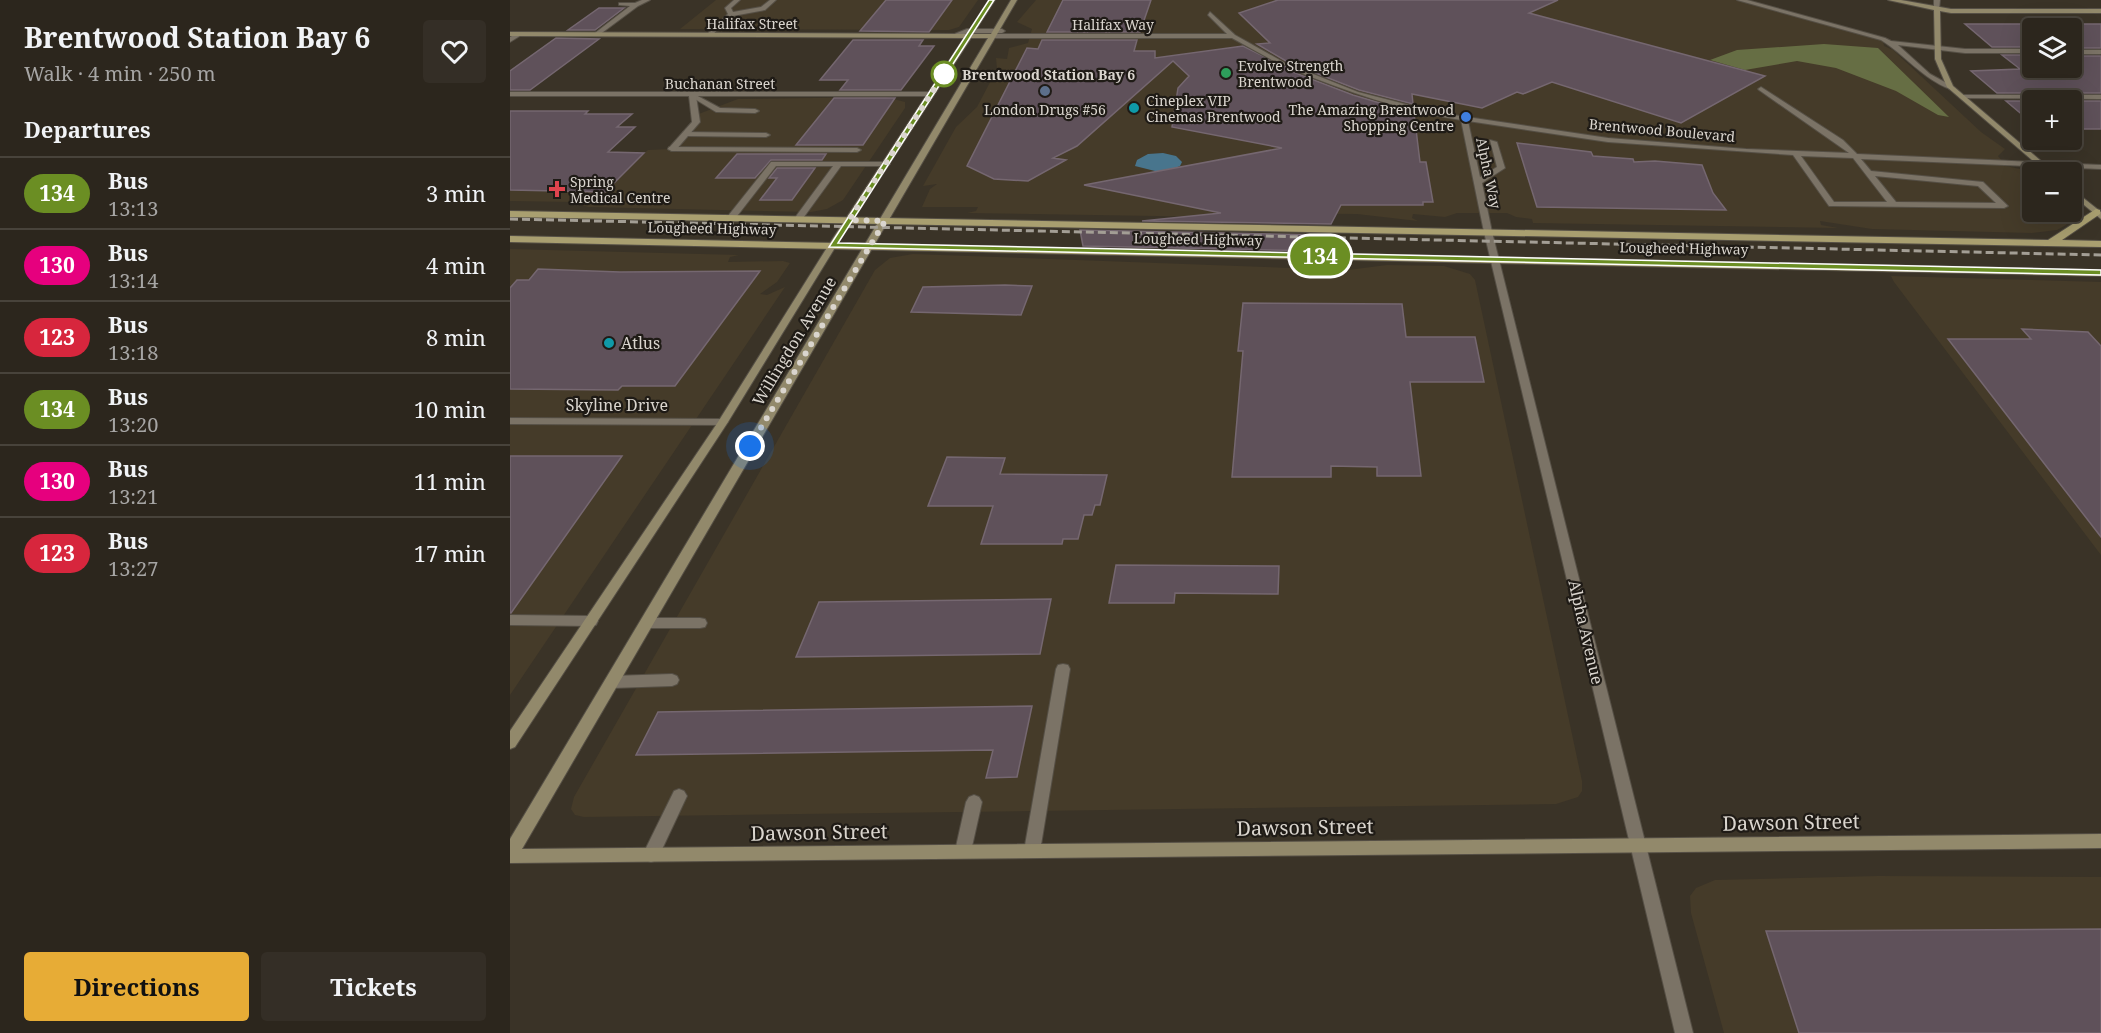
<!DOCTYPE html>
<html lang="en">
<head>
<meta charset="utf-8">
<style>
	:root { --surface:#2c261d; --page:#342e26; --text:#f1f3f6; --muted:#a6a5a4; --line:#48433b; --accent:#e7ac36 }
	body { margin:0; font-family:"Noto Serif",serif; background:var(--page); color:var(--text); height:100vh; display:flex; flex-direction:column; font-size:22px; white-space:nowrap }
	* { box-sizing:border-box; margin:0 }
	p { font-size:20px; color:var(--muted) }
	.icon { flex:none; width:33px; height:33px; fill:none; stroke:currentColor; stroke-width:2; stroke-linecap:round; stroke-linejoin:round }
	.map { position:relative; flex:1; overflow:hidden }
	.side { display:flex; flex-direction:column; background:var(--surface); width:510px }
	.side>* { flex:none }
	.badge { padding:0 12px; border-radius:20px; font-size:21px; line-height:39px }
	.tools { position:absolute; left:1512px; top:18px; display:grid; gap:12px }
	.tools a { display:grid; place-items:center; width:60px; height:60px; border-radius:6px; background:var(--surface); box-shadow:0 6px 24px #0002,0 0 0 2px var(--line); font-size:30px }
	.you { position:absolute; width:30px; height:30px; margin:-15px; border:4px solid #fff; border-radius:50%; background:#1a73e8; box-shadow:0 0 0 9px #1a73e833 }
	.map>.badge { position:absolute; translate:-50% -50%; box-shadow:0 0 0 3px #fff }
	h2 { padding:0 24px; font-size:22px; line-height:54px }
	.round { display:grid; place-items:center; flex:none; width:63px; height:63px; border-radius:6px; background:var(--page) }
	.headline { display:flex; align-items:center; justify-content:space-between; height:102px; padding:0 24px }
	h1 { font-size:28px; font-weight:700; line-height:45px }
	.action { display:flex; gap:12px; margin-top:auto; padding:12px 24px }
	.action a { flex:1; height:69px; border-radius:6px; background:var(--accent); color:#111; font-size:24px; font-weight:700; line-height:69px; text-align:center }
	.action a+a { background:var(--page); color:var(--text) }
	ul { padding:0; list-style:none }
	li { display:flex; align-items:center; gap:18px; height:72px; padding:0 24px; border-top:2px solid var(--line) }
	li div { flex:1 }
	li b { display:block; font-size:22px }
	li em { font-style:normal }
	li .badge { min-width:66px; font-weight:700; text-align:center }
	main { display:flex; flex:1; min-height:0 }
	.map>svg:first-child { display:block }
</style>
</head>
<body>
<main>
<section class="side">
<div class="headline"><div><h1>Brentwood Station Bay 6</h1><p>Walk · 4 min · 250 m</p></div><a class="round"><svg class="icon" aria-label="heart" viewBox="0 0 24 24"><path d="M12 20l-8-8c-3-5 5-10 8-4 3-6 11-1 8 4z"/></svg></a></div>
<h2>Departures</h2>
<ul>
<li><span class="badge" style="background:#6b8e23;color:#fff">134</span><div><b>Bus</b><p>13:13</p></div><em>3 min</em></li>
<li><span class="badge" style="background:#e6007e;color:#fff">130</span><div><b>Bus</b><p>13:14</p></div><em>4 min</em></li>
<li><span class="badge" style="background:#d7263d;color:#fff">123</span><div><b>Bus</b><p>13:18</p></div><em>8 min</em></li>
<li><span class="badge" style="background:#6b8e23;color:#fff">134</span><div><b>Bus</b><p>13:20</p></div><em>10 min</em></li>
<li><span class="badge" style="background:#e6007e;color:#fff">130</span><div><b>Bus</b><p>13:21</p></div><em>11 min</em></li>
<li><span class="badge" style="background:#d7263d;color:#fff">123</span><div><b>Bus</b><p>13:27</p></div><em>17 min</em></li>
</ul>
<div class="action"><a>Directions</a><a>Tickets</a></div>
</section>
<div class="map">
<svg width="1591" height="1033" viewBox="0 0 1591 1033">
	<rect width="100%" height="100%" fill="#3a3327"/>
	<path fill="#453b29" d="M206,0H468L449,27L439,30L170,29Z
		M526,0H1231L1373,39L1374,46L1383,50L1471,132L1495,149L1488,156L1496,166L1510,169L1522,180V212H1556L1560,220L1556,225L1547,230L1522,233L1362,229L1310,221L1311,225L1328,228L1023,223L1022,219L1006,217L997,213H947L935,217L903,214L902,218L908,221L847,214L735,213L708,217L457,213L466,211L468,207H412L420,189L427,184L413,186L446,127L467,107L487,69L486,58L497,59L499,48L518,43L522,29L507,22Z
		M376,97L395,102V108L333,200L317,209L301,212L78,207L64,202L0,201V168L117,169L138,150L162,149L185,124L186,115L228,99Z
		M0,249L229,255L220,257L218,262L273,261L280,263L267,282L250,294L257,295L275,287L0,695Z
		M403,254L838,270L877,265L934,266L960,274L965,280L1072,781V791L1068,797L1046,804L74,817L65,815L61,809L64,797L365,270L380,258Z
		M1381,276L1591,282V555L1384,282Z
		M1368,876L1591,877V1033H1214L1181,913L1180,896L1186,888L1205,880Z"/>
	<path fill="#666e44" d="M1314,44L1368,48L1439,117L1428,115L1386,91L1326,68L1287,61L1235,70L1200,60L1227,50Z"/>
	<path fill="#48758d" d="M653,153L666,156L672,162L670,166L653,173L625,166L627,160L638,154Z"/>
	<path fill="#5f515a" stroke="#756770" stroke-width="1.5" d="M376,0H442L419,32L350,31Z
		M553,0H641L630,32H537Z
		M768,0H1048L1019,13L1255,76L1171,123L1042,82L1013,94L1007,92L972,108L902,94L903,104L849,90L782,64L778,68L780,71L843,95L904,113L910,162H916L923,202H913V205H831L821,224L632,221L711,213L574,185L772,148L662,127L668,88L679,76L663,61L567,146L543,158L556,160L518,181L484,179L457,166L517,48L528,49L532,40H627L624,51H645V58L733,46L775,67L776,61L747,44L760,43L729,13Z
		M89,8H114L85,30H58Z
		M1455,24H1591V48H1562V28H1522V47H1482Z
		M46,38L89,39L20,90H0V71Z
		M343,40H413L409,46H424L391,90H330L338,80H310Z
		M1492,55H1522V68H1562V56H1591V93H1487L1461,71L1510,69Z
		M324,98H385L353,145H286Z
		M1496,101H1522V123Z
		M1562,101H1591V129H1562Z
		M0,111H78L75,114H122L107,127H125L98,152L134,153L95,192L0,190Z
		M1007,143L1081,152L1083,156L1123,159L1124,162L1145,161L1192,165L1203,193L1216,210L1027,207Z
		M227,154H316L312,160H261L245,178H206Z
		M267,168H305L282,200H250L267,178H259Z
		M570,230L815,235L810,244L813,251L573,246Z
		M28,269L110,272L250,271L165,386H112L108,390L0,389V288L7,280H19Z
		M495,285L522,286L511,315L401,312L413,287Z
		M733,303L892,304L896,337H965L974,382H900L911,476H867V467L821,466V477H722L733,351H728Z
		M1512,329L1578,332L1591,346V537L1438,339H1521Z
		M0,456H112L1,613H0Z
		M437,457L495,458L490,474L597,475L590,505H585L582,515H574L568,539H553L552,544H471L483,506H418Z
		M606,565L769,566L768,594L665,593L664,603H599Z
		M541,599L530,654L286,657L309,602Z
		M522,706L507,777L476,778L483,750L126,755L148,712Z
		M1591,929V1033H1289L1256,931Z"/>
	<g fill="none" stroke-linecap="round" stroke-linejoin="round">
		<g stroke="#554f45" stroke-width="2">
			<path id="lane" d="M132,0H140L128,6L89,35H85V33L120,6L109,5V3H125Z
				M224,0H230L221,8L223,12L251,7L260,0H266L255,10L223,16L202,35H198V33L218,14L215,8Z
				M1227,0H1237L1375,38L1381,41L1455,49H1522V53H1455L1388,45L1420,74L1442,86V88L1440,89C1413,79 1395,55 1371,40Z
				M700,12L725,35L775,63V65H771L722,38H483L480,36L483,34H717L698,15Z
				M457,29H492L495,31L492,33H458L445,37L442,35Z
				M1562,50H1591V54H1562Z
				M783,66L848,92L930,113L1098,138L1236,149L1339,153L1249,90L1248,89L1251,87L1333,140L1347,154L1591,165V169L1351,159L1361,171L1473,182L1498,206L1494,208L1322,206H1319L1283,155L1098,142L958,121L970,177L987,167L980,140L987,142L995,168L972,183L982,232L978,235L974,232L951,120C892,111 836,91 781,69L780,68ZM1291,156L1343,158L1377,202H1324ZM1365,176L1468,186L1486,203L1386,202Z
				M180,94H184L210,108L245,109L249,111L245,113L206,112L180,96Z
				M173,132L256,133L260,135L256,137L176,136H173Z
				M159,147L347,148L351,150L347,152L162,151L158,149Z
				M261,162H376L380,164L376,166H331L291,221L288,222L284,219L323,166H266L224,220H218V216Z
				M0,615L81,616L86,617L88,621L86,625L81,626L0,625Z
				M137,618H190L195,619L197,623L195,627L190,628H137L132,627L130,623L132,619Z
				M553,664L558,665L560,669L530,851L528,856L522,858L516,856L514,851L546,669L548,665Z
				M162,674L167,676L169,680L167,684L162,686L102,688L97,686L95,682L97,678L102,676Z
				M169,789L174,791L177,796L147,860L141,862L135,860L133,855L135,850L164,791Z
				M464,795L469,797L472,802L461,851L459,856L453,858L447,856L445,851L456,802L459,797Z"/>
		</g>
		<g stroke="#554f45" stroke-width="2">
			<path id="street" d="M1424,0H1430L1429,10L1424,9Z
				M8,33L13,34L0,42V37Z
				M0,92H420L423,94L420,96H186L190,122L165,151H162L158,149L182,122L179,96H0Z
				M1449,95H1591V99L1451,98L1449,97Z
				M978,229L982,232L1183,1033H1165L974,232Z
				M0,418L213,419L218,422L213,425L0,424Z"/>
		</g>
		<g stroke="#554f45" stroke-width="2">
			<path id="secondary" d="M479,0H485L463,34H481L501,0H507L12,849L1591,834V848L0,863V839L478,38H461L326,246L218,422L5,747L0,749V731L208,422L318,246L454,38L0,36V32L457,34Z
				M1378,0H1391L1441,9H1591V13H1441L1430,11L1431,59L1443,86L1544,172H1536L1437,87L1425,59L1424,10Z
				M1562,189L1591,212V219L1562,195Z"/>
		</g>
		<g stroke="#554f45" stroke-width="2">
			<path id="primary" d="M1586,209L1590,210V214L1552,240L1591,241V247L0,217V211L1538,240Z
				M0,236L1591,270V276L0,242Z"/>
		</g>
		<use href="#lane" fill="#7b7366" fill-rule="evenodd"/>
		<use href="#street" fill="#7b7366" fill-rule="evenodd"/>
		<use href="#secondary" fill="#92896b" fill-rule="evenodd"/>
		<use href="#primary" fill="#a99f70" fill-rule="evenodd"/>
		<path stroke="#a39e95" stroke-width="3" stroke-dasharray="8 4" stroke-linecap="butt" d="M0,219L1591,255"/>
	</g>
	<path fill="#6b8e23" stroke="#fff" stroke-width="1.5" d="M479,0H484L328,243L1591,270V275L319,247Z"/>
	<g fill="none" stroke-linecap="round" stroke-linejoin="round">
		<path stroke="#dad5ce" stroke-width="6" stroke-dasharray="0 10.8" d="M240,446L375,221L339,220L434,74"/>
	</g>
	<circle fill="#2e9e5b" stroke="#1f1b16" stroke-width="2" cx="716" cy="73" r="6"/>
	<circle fill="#fff" stroke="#6b8e23" stroke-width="3" cx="434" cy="74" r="12"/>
	<circle fill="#5c6f8a" stroke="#1f1b16" stroke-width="2" cx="535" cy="91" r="6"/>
	<g fill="#0f9aa8" stroke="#1f1b16" stroke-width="2">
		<circle cx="624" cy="108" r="6"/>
		<circle cx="99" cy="343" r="6"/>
	</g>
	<circle fill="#3f7fe0" stroke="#1f1b16" stroke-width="2" cx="956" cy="117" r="6"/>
	<path fill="#e0444e" stroke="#1f1b16" stroke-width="2" d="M44 180h6v6h6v6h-6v6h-6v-6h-6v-6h6z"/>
	<g text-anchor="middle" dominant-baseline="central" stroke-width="4.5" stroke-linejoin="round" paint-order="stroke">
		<g font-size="14" fill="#dad5ce" stroke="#1f1b16">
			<text x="242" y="23">Halifax Street</text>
			<text x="603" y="24">Halifax Way</text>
			<text x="210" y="83">Buchanan Street</text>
			<text transform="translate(1152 130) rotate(5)">Brentwood Boulevard</text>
			<text transform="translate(979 173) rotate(78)">Alpha Way</text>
			<text transform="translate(202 228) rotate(1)">Lougheed Highway</text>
			<text transform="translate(688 239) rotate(1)">Lougheed Highway</text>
			<text transform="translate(1174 248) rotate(1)">Lougheed Highway</text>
		</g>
		<g font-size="14" fill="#dad5ce" stroke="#1f1b16" text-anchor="start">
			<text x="728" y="65">Evolve Strength<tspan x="728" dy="16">Brentwood</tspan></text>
			<text x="636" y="100">Cineplex VIP<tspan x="636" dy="16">Cinemas Brentwood</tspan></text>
			<text x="535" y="109" text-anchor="middle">London Drugs #56</text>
			<text x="944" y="109" text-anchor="end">The Amazing Brentwood<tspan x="944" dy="16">Shopping Centre</tspan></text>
			<text x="60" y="181">Spring<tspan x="60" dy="16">Medical Centre</tspan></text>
		</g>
		<g font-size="14" font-weight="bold" fill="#dad5ce" stroke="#1f1b16" text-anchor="start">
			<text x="452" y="74">Brentwood Station Bay 6</text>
		</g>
		<g font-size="16" fill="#dad5ce" stroke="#1f1b16">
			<text transform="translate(284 341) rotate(-59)">Willingdon Avenue</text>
			<text x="107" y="405">Skyline Drive</text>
			<text transform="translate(1076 632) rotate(77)">Alpha Avenue</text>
		</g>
		<g font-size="16" fill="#dad5ce" stroke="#1f1b16" text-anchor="start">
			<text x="111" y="343">Atlus</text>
		</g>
		<g font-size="20" fill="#dad5ce" stroke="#1f1b16">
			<text transform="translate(1281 822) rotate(-1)">Dawson Street</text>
			<text transform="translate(795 827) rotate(-1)">Dawson Street</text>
			<text transform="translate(309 832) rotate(-1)">Dawson Street</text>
		</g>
	</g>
</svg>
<div class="tools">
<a><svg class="icon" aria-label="layers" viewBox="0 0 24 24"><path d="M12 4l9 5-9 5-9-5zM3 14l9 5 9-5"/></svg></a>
<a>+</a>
<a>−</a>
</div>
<div class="you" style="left:240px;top:446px"></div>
<b class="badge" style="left:810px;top:256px;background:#6b8e23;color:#fff">134</b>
</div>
</main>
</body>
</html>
